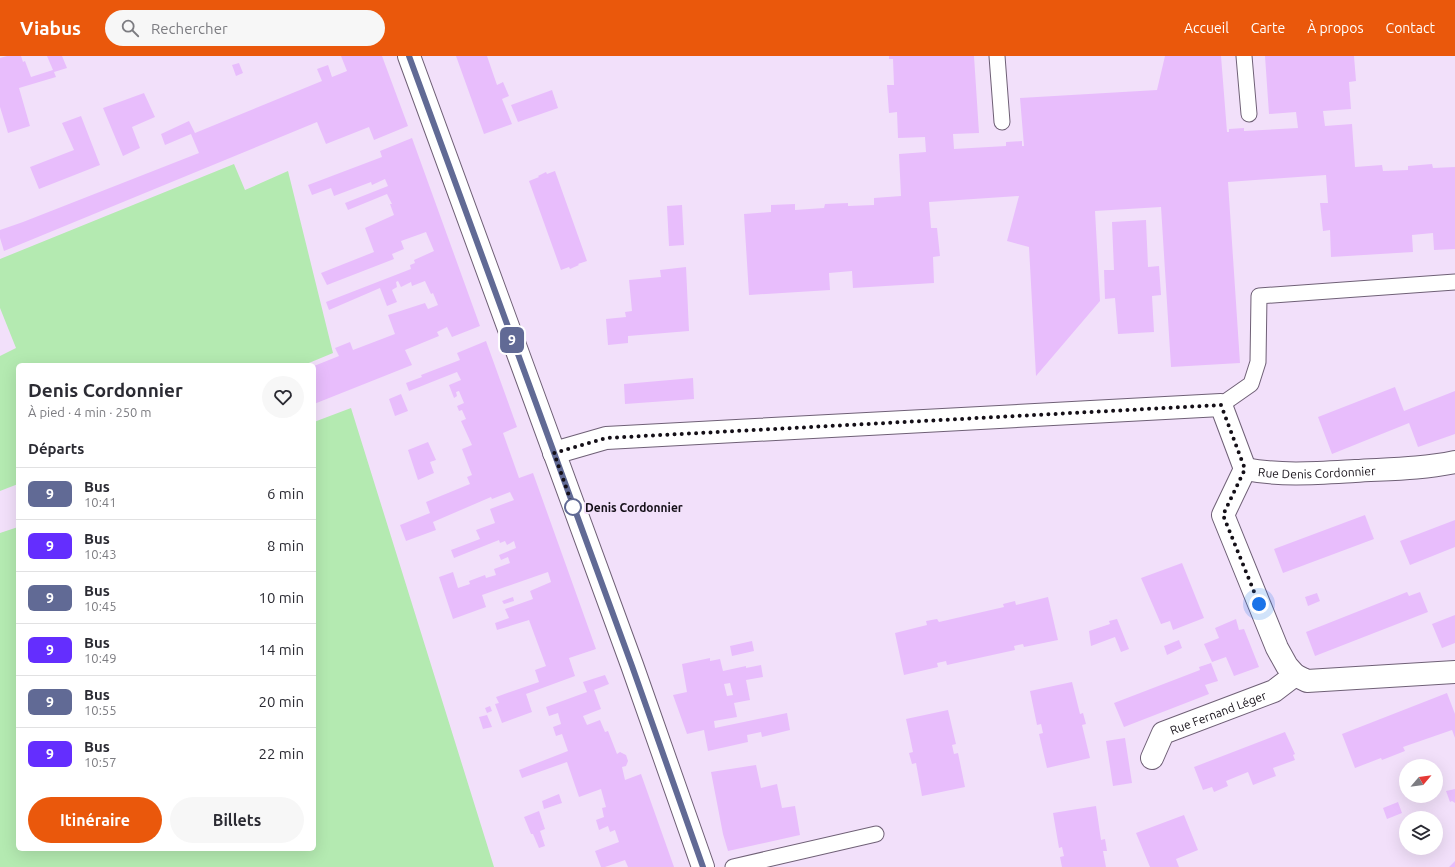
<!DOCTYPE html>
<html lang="fr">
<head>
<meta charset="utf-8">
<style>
	:root { --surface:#fff; --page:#f7f7f7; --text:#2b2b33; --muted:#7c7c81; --line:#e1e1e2; --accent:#ea580c }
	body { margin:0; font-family:Ubuntu,sans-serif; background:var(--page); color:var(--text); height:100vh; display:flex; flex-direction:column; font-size:15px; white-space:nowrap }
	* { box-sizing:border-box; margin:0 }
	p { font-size:13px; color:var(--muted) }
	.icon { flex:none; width:22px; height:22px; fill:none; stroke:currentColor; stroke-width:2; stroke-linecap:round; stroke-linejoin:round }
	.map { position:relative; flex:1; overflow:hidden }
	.details { position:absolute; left:16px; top:307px; width:300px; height:488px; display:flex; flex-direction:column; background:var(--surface); border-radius:6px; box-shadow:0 4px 16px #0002 }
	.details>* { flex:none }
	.badge { padding:0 8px; border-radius:6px; font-size:14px; line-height:26px }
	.needle { width:26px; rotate:61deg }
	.buttons { position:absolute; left:1399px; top:703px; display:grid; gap:8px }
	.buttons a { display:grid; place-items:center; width:44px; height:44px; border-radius:50%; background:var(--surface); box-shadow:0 4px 16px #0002; font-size:20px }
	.you { position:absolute; width:20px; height:20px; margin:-10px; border:3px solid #fff; border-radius:50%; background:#1a73e8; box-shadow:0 0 0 6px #1a73e833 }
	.map>.badge { position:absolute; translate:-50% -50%; box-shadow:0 0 0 2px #fff }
	h2 { padding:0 12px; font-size:15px; line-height:36px }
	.round { display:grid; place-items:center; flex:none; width:42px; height:42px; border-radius:21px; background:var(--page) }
	.head { display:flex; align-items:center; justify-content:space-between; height:68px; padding:0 12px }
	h1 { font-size:19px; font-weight:600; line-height:30px }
	.button { display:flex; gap:8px; margin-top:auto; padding:8px 12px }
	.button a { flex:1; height:46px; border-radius:24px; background:var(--accent); color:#fff; font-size:16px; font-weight:600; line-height:46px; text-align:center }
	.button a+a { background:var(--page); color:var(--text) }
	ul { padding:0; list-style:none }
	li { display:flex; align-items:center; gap:12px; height:52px; padding:0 12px; border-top:1px solid var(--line) }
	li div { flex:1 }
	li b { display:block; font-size:15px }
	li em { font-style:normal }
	li .badge { min-width:44px; font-weight:700; text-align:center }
	header { display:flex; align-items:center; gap:24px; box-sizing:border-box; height:56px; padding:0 20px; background:var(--accent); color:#fff }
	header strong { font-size:19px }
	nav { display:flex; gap:22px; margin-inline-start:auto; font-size:14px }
	.search { width:280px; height:36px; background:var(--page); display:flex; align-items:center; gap:10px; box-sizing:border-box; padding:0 14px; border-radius:22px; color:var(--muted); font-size:15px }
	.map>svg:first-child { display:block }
</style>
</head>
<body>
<header>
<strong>Viabus</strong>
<div class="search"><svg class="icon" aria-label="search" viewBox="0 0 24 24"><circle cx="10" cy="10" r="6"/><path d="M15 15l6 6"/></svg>Rechercher</div>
<nav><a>Accueil</a><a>Carte</a><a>À propos</a><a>Contact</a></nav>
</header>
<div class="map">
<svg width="1455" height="811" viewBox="0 0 1455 811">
	<rect width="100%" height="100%" fill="#f2e0fa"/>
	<path fill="#b4eab1" d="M234,108L245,134L288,115L333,297L304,309H18V428L0,435V300L16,292L0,252V203Z
		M351,352L494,811H0V477L18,471V793H314V366Z"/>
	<path fill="#e8bdfc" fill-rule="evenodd" d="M7,0H21L23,6L25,5L31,21L53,14L47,0H62L67,12L54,16L56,21L19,32L30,70L8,77L0,51V2Z
		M341,0H382L408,70L374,84L369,71L326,88L317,66L4,195L0,182V174L23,166L199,97L191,78L165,89L161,78L189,65L195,77L322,25L317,13L328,9L332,21L347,15Z
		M456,0H487L497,29L503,26L509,40L502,43L512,68L484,78Z
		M889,0H974L979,77L953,78L954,93L1006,90V86L1022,85V90H1024L1020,42L1157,34L1165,0H1221L1227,76H1229V73L1244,72V75L1298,72L1296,56L1269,58L1265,0H1354L1356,25L1349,26L1351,53L1323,55L1325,70L1352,68L1355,111L1382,109L1383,115L1408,114V110L1432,108L1433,112L1455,111V193L1434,194L1433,177L1412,179L1413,196L1331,201L1330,174L1323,175L1320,147H1328L1326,119L1228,126L1240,307L1171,311L1161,151L1095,155L1100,245L1036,320L1029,191L1007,185L1019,140L929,146L931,172H937L940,200L933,201L934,227L853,232L852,215L829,217L830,234L749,239L744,158L771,156V149L795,148V154L824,152L825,148L848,147V150L874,149V142L901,140L899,98L926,96L925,81L898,82L897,56L889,57L887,29H894L893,3H889Z
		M239,7L243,17L236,20L232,9Z
		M552,34L558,52L518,66L511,49Z
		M144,37L155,61L132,71L140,92L123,100L103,52Z
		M81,60L100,109L39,133L30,111L74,94L62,67Z
		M412,82L480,270L452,281L447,271L437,276L439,280L405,294L412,309L314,348V310L339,300L335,292L350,286L353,294L395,278L388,259L425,247L428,253L438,249L433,237L431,238L425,225L412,230L411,226L401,231L398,225L396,226L397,231L392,234L397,246L387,250L380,232L329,254L326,246L411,213L410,209L415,207L414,204L434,195L426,176L401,185L404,193L392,198L394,203L327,229L321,217L374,196L365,172L394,159L390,148H392L387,138L348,154L345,147L388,130L385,123L372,129L371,126L334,140L331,132L312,139L308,129L382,101L380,95Z
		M555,115L587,205L578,208L579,209L570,213L569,211L561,214L529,125L539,121L538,120L546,116L547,118Z
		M682,149L684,189L669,190L667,150Z
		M1146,164L1148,211L1159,210L1161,239L1152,240L1154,276L1118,278L1115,242L1105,243L1104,214H1114L1112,166Z
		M686,211L689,275L628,280V287L608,289L606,263L626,261L625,256L632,255L629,224L661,221L660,214Z
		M486,285L517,371L503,377L519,422L533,417L596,593L569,602L575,620L526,638L532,656L502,667L495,648L499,647L496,641L539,626L535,614L546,610L529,564L497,574L495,567L509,562L505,553L533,543L530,535L551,526L548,516L482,539L486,551L453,563L439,521L453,516L458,532L470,528L469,525L485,519L486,522L496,519L494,513L510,507L508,501L501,504L499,499L516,492L514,485L507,489L505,485L500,487L499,484L454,502L451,494L480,483L476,474L495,467L490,453L514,444L510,436L492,443L491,441L433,466L436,474L406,485L400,469L430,457L426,446L470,428L467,421L472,419L462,393L472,389L461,365L466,363L462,354L459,355L457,350L464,347L459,335L456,336L457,340L454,342L449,329L461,324L457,316L409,335L406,327L422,321L421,319L460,304L457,297Z
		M693,322L694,343L625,348L624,328Z
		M1395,331L1404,355L1455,335V378L1418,391L1409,367L1332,398L1318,361Z
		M401,338L408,355L395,360L389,343Z
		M428,386L436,404L430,406L434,417L418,424L408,394Z
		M1365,459L1374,483L1283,517L1274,493Z
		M1455,464V491L1410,509L1400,485Z
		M1182,507L1204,562L1173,574L1170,565L1161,568L1141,522Z
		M1407,536L1409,540L1420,536L1428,556L1315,600L1306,576Z
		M1317,537L1320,545L1308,550L1305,541Z
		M513,541L514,545L504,548L502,545Z
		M1048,541L1058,584L1024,591L1023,588L1014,590L1015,594L947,609L946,605L937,607L938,611L904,619L895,577L927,569L926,565L937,563L939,566L1004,551L1003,548L1015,545L1016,549Z
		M1455,559V587L1442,592L1432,568Z
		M1117,563L1129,593L1121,596L1115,581L1091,590L1089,575L1110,568L1109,565Z
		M1236,563L1239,574L1244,573L1259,611L1234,620L1226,601L1212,606L1204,588L1219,582L1215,572Z
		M1179,584L1182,592L1167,599L1164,590Z
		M752,585L754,595L732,600L730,590Z
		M710,602V605L720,603L723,615L746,610V612L761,609L763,621L746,624L750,644L734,647L737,661L714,665L715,672L787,657L790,674L762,681L761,676L747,679L748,686L708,695L704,674L687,678L673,639L687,636L682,608ZM730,627L733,639L727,640L724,628Z
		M1211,607L1218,625L1205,629L1209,638L1124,671L1114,647L1200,614L1199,611Z
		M605,619L609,628L594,634L601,653L583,660L587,669L600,664L605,676L608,675L617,698L620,696L626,699L628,705L626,710L622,711L625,724L641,718L674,811H628L625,804L605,811H601L595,795L619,786L615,774L610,776L608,770L599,774L596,764L604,761L602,752L606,751L601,733L579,741L567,706L522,722L519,714L568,695L562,678L556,680L553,671L561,668L558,657L549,660L546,651L587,636L583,626Z
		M1072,626L1080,658L1083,657L1086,668L1082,669L1090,702L1047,712L1039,678L1043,677L1041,668L1037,669L1030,635Z
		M1447,637L1455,658V682L1452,674L1403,691L1405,695L1382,704L1381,702L1355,712L1342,678Z
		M490,650L492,655L487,657L485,652Z
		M948,654L956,688L952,689L954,698L958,697L965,731L922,740L916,707L912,708L909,697L913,696L906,663Z
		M487,659L492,671L483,673L479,661Z
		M1285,676L1295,698L1293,699L1295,704L1273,712L1276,720L1253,729L1248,716L1226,725L1228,730L1214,736L1212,731L1203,734L1194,711Z
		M1125,682L1132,727L1113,730L1106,685Z
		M756,709L761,732L777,728L782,752L795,750L800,779L728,795L723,778L711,716Z
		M1455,733V747L1452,745L1450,746L1446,735Z
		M559,738L562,747L544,753L542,745Z
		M1398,746L1402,757L1387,763L1383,752Z
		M1096,750L1101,784L1105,783L1107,795H1103L1106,811H1062L1060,801L1064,800L1062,791L1059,792L1053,757Z
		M539,755L545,773L540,775L545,790L539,792L533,778H531L524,761Z
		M1184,759L1198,794L1176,803L1179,811H1150L1136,777Z
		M1455,805V811H1449Z"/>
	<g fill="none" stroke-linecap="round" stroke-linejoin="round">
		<g stroke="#6f6076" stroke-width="17">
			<path id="service" d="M997,0L1002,66
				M1244,0L1249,58
				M1221,349L1251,328L1258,306L1259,240L1455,226
				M733,811L876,778"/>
		</g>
		<g stroke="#6f6076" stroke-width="24">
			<g id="minor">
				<path d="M554,397L606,382L1221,349L1245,413"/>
				<path d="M1245,413L1223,459L1277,592L1287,610L1295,619L1307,625L1455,616"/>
				<path id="s1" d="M1245,413C1281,420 1319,417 1355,415C1389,413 1422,413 1455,406"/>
				<path id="s2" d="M1152,702L1163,677L1274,635L1295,619"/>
			</g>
		</g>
		<g stroke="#6f6076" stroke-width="24">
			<path id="secondary" d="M409,0L632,609L703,811"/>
		</g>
		<use href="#service" stroke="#fff" stroke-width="15"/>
		<use href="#minor" stroke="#fff" stroke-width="22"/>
		<use href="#secondary" stroke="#fff" stroke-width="22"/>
	</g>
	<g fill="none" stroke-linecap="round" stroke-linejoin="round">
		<g stroke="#fff" stroke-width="9">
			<path id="line" d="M409,0L632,610L703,811"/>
		</g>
		<use href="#line" stroke="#616a95" stroke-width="6"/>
		<path stroke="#140f17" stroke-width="4" stroke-dasharray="0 7.2" d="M573,451L554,397L606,382L1221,349L1245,413L1223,459L1259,548"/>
	</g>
	<circle fill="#fff" stroke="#616a95" stroke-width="2" cx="573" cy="451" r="8"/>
	<g text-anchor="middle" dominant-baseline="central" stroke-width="4" stroke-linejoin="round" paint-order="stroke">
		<g font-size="12" fill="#140f17" stroke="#f2e0fa">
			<text stroke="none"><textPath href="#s1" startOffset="72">Rue Denis Cordonnier</textPath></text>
			<text stroke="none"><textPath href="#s2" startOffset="86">Rue Fernand Léger</textPath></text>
		</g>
		<g font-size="12" font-weight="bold" fill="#140f17" stroke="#f2e0fa" text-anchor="start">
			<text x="585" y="451">Denis Cordonnier</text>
		</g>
	</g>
</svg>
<div class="buttons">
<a><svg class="needle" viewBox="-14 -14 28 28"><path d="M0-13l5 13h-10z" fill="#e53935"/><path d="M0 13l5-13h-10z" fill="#7c7c81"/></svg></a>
<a><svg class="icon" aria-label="layers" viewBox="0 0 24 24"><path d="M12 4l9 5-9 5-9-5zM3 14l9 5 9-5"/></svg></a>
</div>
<div class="you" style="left:1259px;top:548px"></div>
<b class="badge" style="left:512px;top:284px;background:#616a95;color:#fff">9</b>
<section class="details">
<div class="head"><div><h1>Denis Cordonnier</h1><p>À pied · 4 min · 250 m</p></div><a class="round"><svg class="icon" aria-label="heart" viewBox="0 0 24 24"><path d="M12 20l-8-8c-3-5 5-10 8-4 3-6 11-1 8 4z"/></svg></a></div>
<h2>Départs</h2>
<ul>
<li><span class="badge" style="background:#616a95;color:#fff">9</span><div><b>Bus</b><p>10:41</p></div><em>6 min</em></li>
<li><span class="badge" style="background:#642efe;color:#fff">9</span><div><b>Bus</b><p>10:43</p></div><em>8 min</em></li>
<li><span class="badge" style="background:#616a95;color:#fff">9</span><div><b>Bus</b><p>10:45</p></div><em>10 min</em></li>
<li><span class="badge" style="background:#642efe;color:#fff">9</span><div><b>Bus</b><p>10:49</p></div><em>14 min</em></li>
<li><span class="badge" style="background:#616a95;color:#fff">9</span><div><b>Bus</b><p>10:55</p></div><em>20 min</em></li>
<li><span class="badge" style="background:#642efe;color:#fff">9</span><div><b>Bus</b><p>10:57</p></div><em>22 min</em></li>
</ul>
<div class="button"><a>Itinéraire</a><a>Billets</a></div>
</section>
</div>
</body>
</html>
